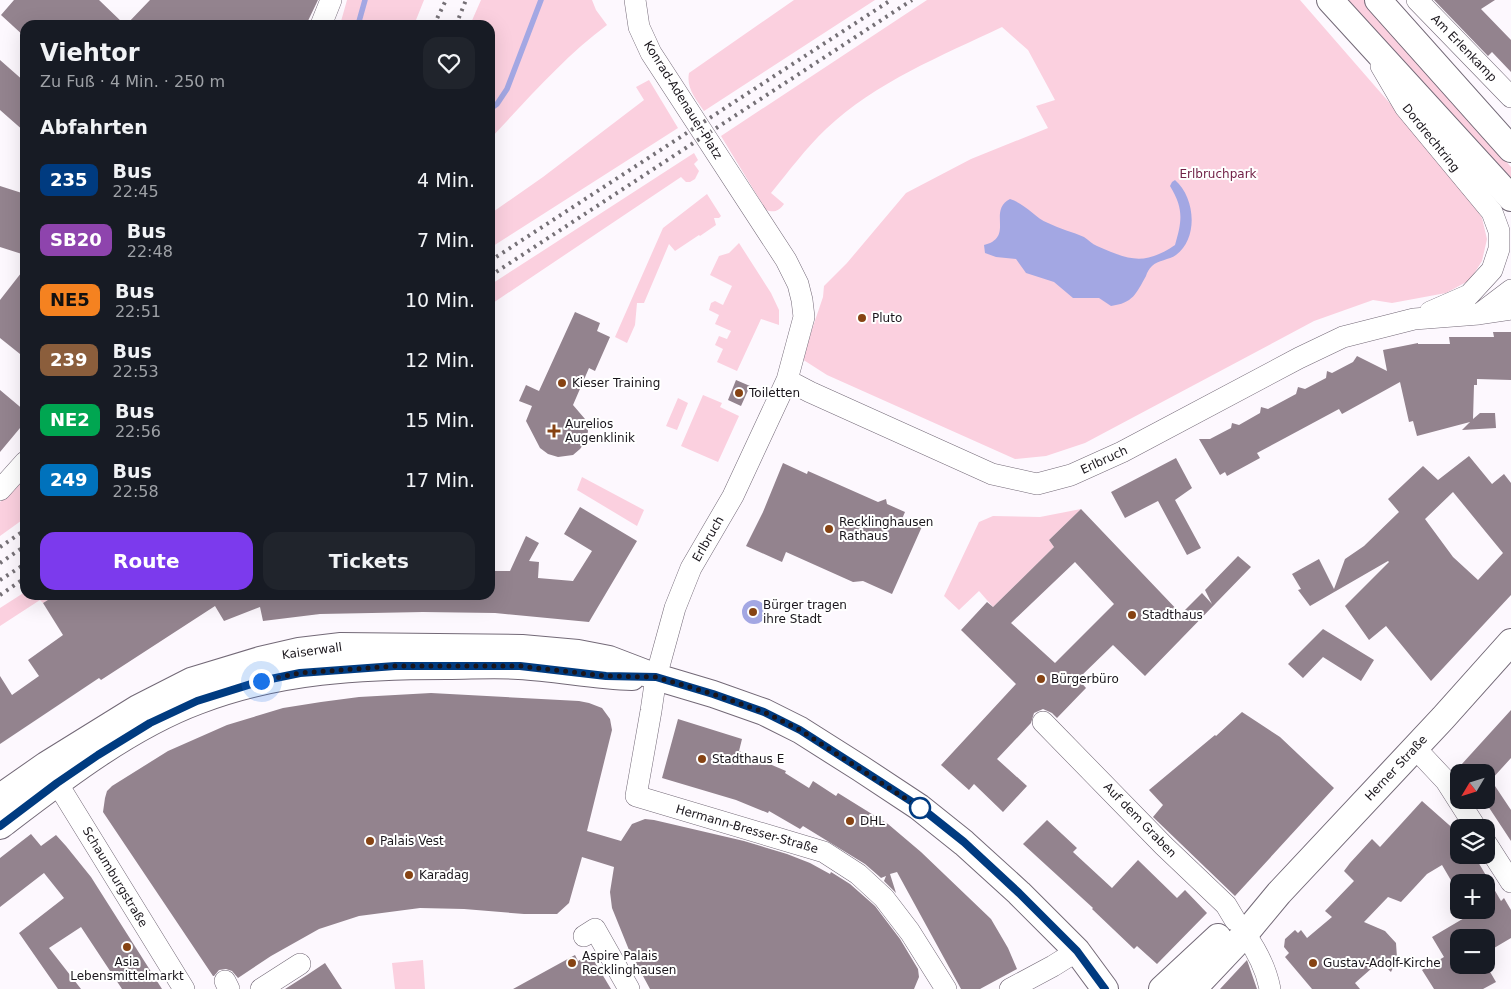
<!DOCTYPE html>
<html lang="de">
<head>
<meta charset="utf-8">
<style>
	:root { --surface:#171b24; --page:#20242c; --text:#f1f3f6; --muted:#9ea1a6; --accent:#7c3aed }
	body { margin:0; font-family:"DejaVu Sans",sans-serif; background:var(--page); color:var(--text); height:100vh; display:flex; flex-direction:column; font-size:19px; white-space:nowrap }
	* { box-sizing:border-box; margin:0 }
	p { font-size:16px; color:var(--muted) }
	.icon { flex:none; width:28px; height:28px; fill:none; stroke:currentColor; stroke-width:2; stroke-linecap:round; stroke-linejoin:round }
	.map { position:relative; flex:1; overflow:hidden }
	.drawer { position:absolute; left:20px; top:20px; width:475px; height:580px; display:flex; flex-direction:column; background:var(--surface); border-radius:15px; box-shadow:0 5px 20px #0002 }
	.drawer>* { flex:none }
	.badge { padding:0 10px; border-radius:8px; font-size:18px; line-height:32px }
	.needle { width:32px; rotate:232deg }
	.buttons { position:absolute; left:1450px; top:764px; display:grid; gap:10px }
	.buttons a { display:grid; place-items:center; width:45px; height:45px; border-radius:10px; background:var(--surface); box-shadow:0 5px 20px #0002; font-size:25px }
	.you { position:absolute; width:25px; height:25px; margin:-12px; border:4px solid #fff; border-radius:50%; background:#1a73e8; box-shadow:0 0 0 8px #1a73e833 }
	.map>.badge { position:absolute; translate:-50% -50%; box-shadow:0 0 0 2px #fff }
	h2 { padding:0 20px; font-size:19px; line-height:45px }
	.round { display:grid; place-items:center; flex:none; width:52px; height:52px; border-radius:15px; background:var(--page) }
	.summary { display:flex; align-items:center; justify-content:space-between; height:85px; padding:0 20px }
	h1 { font-size:24px; font-weight:600; line-height:38px }
	.button { display:flex; gap:10px; margin-top:auto; padding:10px 20px }
	.button a { flex:1; height:58px; border-radius:15px; background:var(--accent); color:#fff; font-size:20px; font-weight:600; line-height:58px; text-align:center }
	.button a+a { background:var(--page); color:var(--text) }
	ul { padding:0; list-style:none }
	li { display:flex; align-items:center; gap:15px; height:60px; padding:0 20px }
	li div { flex:1 }
	li b { display:block; font-size:19px }
	li em { font-style:normal }
	li .badge { min-width:55px; font-weight:700; text-align:center }
	.map>svg:first-child { display:block }
</style>
</head>
<body>
<div class="map">
<svg width="1511" height="989" viewBox="0 0 1511 989">
	<rect width="100%" height="100%" fill="#fdf8fe"/>
	<path fill="#fbd0df" d="M347,0H424L414,25H340Z
		M481,0H592L596,10L607,25C565,56 526,101 490,139V25H470Z
		M794,0H875L704,111C696,99 686,88 689,73Z
		M927,0H1300L1461,185L1482,218L1487,239L1482,261L1470,280L1446,293L1392,303L1373,300L1314,321L1085,443L1046,456L1015,459L827,375L802,359L823,297L824,286L847,263L906,193L971,159L1048,128L1036,106L1055,100L1028,50L1002,27C941,56 876,82 826,129C806,148 789,171 771,193L784,204C779,211 774,213 766,210L721,136Z
		M1342,0H1364L1511,167V179Z
		M649,80L678,128L490,248V214L543,177L644,100L636,87Z
		M694,153L698,160L694,164L699,171L695,179L690,182H686L681,177L490,305V285Z
		M707,194L721,216L719,218H714L716,225L700,236L699,235L675,251L669,244L644,303H637L635,325L627,343L615,337L663,228Z
		M739,243L771,293L779,310V325L761,319L737,371L717,362L723,349L715,345L719,336L727,339L731,331L715,324L719,315L709,310L711,303L715,301L723,305L732,286L710,275L719,256L729,253Z
		M703,395L722,403L720,407L739,416L718,462L681,446Z
		M678,398L688,403L677,430L666,426Z
		M25,476V518L0,536V502Z
		M582,477L644,510L637,526L577,490Z
		M1081,509L1049,540L1054,547L993,607L979,591L959,610L944,596L979,522L993,516L1040,517Z
		M25,592V595H56L43,603L40,600L0,626V608Z
		M423,960L425,989H395L392,963Z"/>
	<path fill="#a3a7e3" d="M1175,180C1195,197 1199,238 1176,255C1169,260 1158,260 1152,266C1149,269 1147,272 1146,276C1136,294 1133,303 1111,306L1099,298H1073L1054,282L1026,273L1016,259L996,257L985,253L984,245C1015,237 987,211 1010,199C1026,204 1034,217 1048,223C1060,229 1073,232 1084,237C1089,240 1092,244 1097,246C1129,260 1144,266 1175,245C1182,221 1184,209 1170,186L1172,182Z
		M742 612a12 12 0 1 1 24 0a12 12 0 1 1-24 0Z"/>
	<g fill="none" stroke-linecap="round" stroke-linejoin="round">
		<path stroke="#a3a7e3" stroke-width="5.5" d="M358,25L365,0
			M490,109L497,104L507,89L541,0"/>
	</g>
	<path fill="#93838e" fill-rule="evenodd" d="M14,0H99L125,25H25V37L1,15Z
		M150,0H318L306,25H126Z
		M1434,0H1495L1481,9L1511,40V72L1492,52L1488,56Z
		M0,60L25,82V132L0,110Z
		M0,186L25,194V255L0,247Z
		M25,268V358L0,338V300Z
		M575,312L600,323L597,331L610,337L595,371L589,368L573,405L585,419L588,431L586,441L580,449L573,455L558,457L548,454L540,448L526,421L532,406L519,401L526,385L539,391Z
		M1493,332H1511V380L1477,379V385H1474L1473,419L1480,413H1495L1496,428L1462,430L1470,422L1417,436L1413,421L1409,422L1400,382L1342,414L1339,409L1285,438L1257,453L1260,458L1227,476L1225,472L1220,475L1199,439H1210L1231,428L1232,423L1239,425L1260,413L1261,407L1268,409L1296,394L1298,387L1305,389L1326,378L1327,371L1332,373L1353,362L1357,356L1387,371L1383,350L1418,343V344H1450L1449,337H1494Z
		M736,380L750,386L741,406L728,400Z
		M0,390L25,411V422L0,452Z
		M1469,456L1492,484L1504,474L1511,483V595L1431,681L1386,626L1369,640L1345,606L1389,562L1388,561L1310,606L1298,590L1301,589L1292,574L1319,559L1334,589L1345,559L1364,546L1399,512L1388,499L1423,466L1438,480ZM1453,492L1503,553L1478,580L1453,557L1425,519Z
		M1176,458L1192,488L1175,500L1201,548L1187,555L1158,501L1125,518L1111,492Z
		M783,463L807,474L808,471L878,502L886,499L887,504L905,512L902,519L924,522L892,594L863,581L853,582L786,552L782,562L746,546L763,512Z
		M580,507L637,541L589,622L495,613L423,612L320,614L263,621L260,607L224,621L215,606L101,680L99,678L0,744V676L12,695L39,676L28,660L63,635L43,603L56,595H490V571H510L526,536L539,543L529,561L539,562L538,578L573,581L592,551L564,534Z
		M1081,509L1181,614L1202,593L1212,604L1205,590L1238,556L1251,567L1145,676L1113,645L1078,679L1086,688L1057,718L1052,713L1043,709L1034,713L1031,723L997,759L1027,786L1003,812L974,784L969,790L941,765L1016,684L961,630L987,602L993,607L1054,547L1049,540ZM1075,562L1114,604L1055,663L1011,623Z
		M1323,629L1374,660L1361,681L1323,657L1303,678L1288,664Z
		M431,693L579,701L589,703L602,708L610,719L612,730L587,831L621,841L632,824L645,819L654,820L744,841L787,854L810,863L830,874L831,872L850,884L875,906L900,939L918,969L919,977L914,989H650L629,950L612,908L610,892L614,867L582,857L569,903L557,914H524L464,909L420,908L359,916L319,929L271,956L238,978L232,971L226,969L219,970L214,976H213L103,812L105,798L107,791L112,786L168,751L227,725L283,708L321,702L359,697Z
		M1511,710V758L1491,780L1511,810V841L1484,800H1486V772H1465L1461,765Z
		M1242,712L1280,737L1334,788L1235,896L1153,817L1163,805L1149,790L1215,735L1216,736Z
		M678,719L742,739L739,751L786,771L785,773L809,788L813,781L836,796L838,793L888,824L921,852L991,919L1008,948L1017,969L980,989H961L897,872L890,874L896,893L884,881L886,876L881,878L880,877L865,864L803,826L800,829L769,811L768,813L736,800L662,778Z
		M1422,801L1457,832L1459,855H1474L1501,901L1504,898L1511,910V938L1489,951L1494,959L1486,964V938H1459V965H1486L1496,982L1483,989H1434L1422,970L1444,957L1432,937L1471,914L1468,910H1486V882H1459V894L1442,865L1427,874L1401,902L1388,897L1364,922L1385,931L1396,943L1397,958L1391,972L1380,961L1355,983L1360,989H1312L1285,957L1289,953L1284,947L1285,939L1295,930L1298,933L1301,930L1307,938L1332,917L1325,911L1354,881L1344,871L1350,863L1372,839L1380,847Z
		M1047,820L1077,848L1073,852L1112,888L1138,860L1177,898L1185,890L1207,913L1157,964L1137,946L1134,949L1092,909L1093,908L1023,844Z
		M31,834L41,846L56,835L66,846L91,877L162,989H122L81,927L49,948L81,989H58L19,933L64,898L44,873L0,907V858Z
		M590,954L611,989H513L575,955L578,961Z
		M1247,960L1257,989H1220Z
		M325,963L342,989H285L307,975Z"/>
	<g fill="none" stroke-linecap="round" stroke-linejoin="round">
		<g stroke="#736977" stroke-width="22">
			<path id="minor" d="M635,0L639,27L651,53L786,260L798,284L802,300L804,317L787,380L733,496L691,568L675,608L656,677L651,711L636,796L824,852L858,874L884,898L910,932L946,989
				M1417,0L1511,97
				M321,25L331,0
				M1381,66L1405,107L1492,212L1499,231V249L1492,270L1469,295L1430,312
				M1482,312L1511,290
				M787,380L810,392L992,474L1037,484L1071,475L1122,452L1299,358L1343,337L1414,319L1479,314L1511,309
				M0,490L25,462
				M1043,722L1164,846L1226,905L1235,920
				M1415,748L1446,781L1476,828
				M49,770L184,989
				M1486,843L1511,882
				M1245,934C1257,951 1266,968 1270,989
				M584,936L595,929L629,989
				M225,981L229,989
				M261,989L300,964
				M1010,989L1053,966L1077,951"/>
		</g>
		<g stroke="#736977" stroke-width="28">
			<path id="major" d="M1330,0L1511,198
				M1378,0L1511,149
				M0,797L46,765L138,708L191,681L260,660L299,651L341,646L522,648L578,653L609,659L656,677L713,694L764,712L800,730L860,768L919,807L964,843L1019,893L1077,951L1105,989
				M0,826C59,781 128,727 198,701C278,670 362,666 447,666C471,666 495,664 519,666C557,668 594,676 632,677
				M1162,989L1218,937
				M1193,989L1245,934L1279,893L1443,718L1511,642"/>
		</g>
		<use href="#minor" stroke="#fff" stroke-width="21"/>
		<use href="#major" stroke="#fff" stroke-width="26"/>
		<path stroke="#757076" stroke-width="4" stroke-dasharray="2.5 5" stroke-linecap="butt" d="M434,25L446,0
			M456,25L466,0
			M490,261L891,0
			M490,276L912,0
			M0,547L25,530
			M0,563L25,546
			M0,580L25,564
			M0,595L25,578"/>
	</g>
	<g fill="none" stroke-linecap="round" stroke-linejoin="round">
		<g stroke="#fff" stroke-width="11">
			<path id="line" d="M0,826L57,783L98,755L150,723L197,701L261,681L300,673L395,666H520L606,676L656,677L713,694L764,712L800,730L920,807L964,842L1019,893L1077,951L1105,989"/>
		</g>
		<use href="#line" stroke="#003b80" stroke-width="8"/>
		<path stroke="#1a161c" stroke-width="5" stroke-dasharray="0 9" d="M261,681L300,673L395,666H520L606,676L656,677L713,694L764,712L800,730L920,808"/>
	</g>
	<g fill="#864313" stroke="#fff" stroke-width="2">
		<circle cx="862" cy="318" r="5"/>
		<circle cx="562" cy="383" r="5"/>
		<circle cx="739" cy="393" r="5"/>
		<path d="M551.5 423.5h5v5h5v5h-5v5h-5v-5h-5v-5h5z"/>
		<circle cx="829" cy="529" r="5"/>
		<circle cx="753" cy="612" r="5"/>
		<circle cx="1132" cy="615" r="5"/>
		<circle cx="1041" cy="679" r="5"/>
		<circle cx="702" cy="759" r="5"/>
		<circle cx="850" cy="821" r="5"/>
		<circle cx="370" cy="841" r="5"/>
		<circle cx="409" cy="875" r="5"/>
		<circle cx="127" cy="947" r="5"/>
		<circle cx="572" cy="963" r="5"/>
		<circle cx="1313" cy="963" r="5"/>
	</g>
	<circle fill="#fff" stroke="#003b80" stroke-width="2.5" cx="920" cy="808" r="10"/>
	<g text-anchor="middle" dominant-baseline="central" stroke-width="4" stroke-linejoin="round" paint-order="stroke">
		<g font-size="12" fill="#1a161c" stroke="#fff">
			<text transform="translate(1464 48) rotate(46)">Am Erlenkamp</text>
			<text transform="translate(683 100) rotate(58)">Konrad-Adenauer-Platz</text>
			<text transform="translate(1431 138) rotate(51)">Dordrechtring</text>
			<text transform="translate(1104 460) rotate(-25)">Erlbruch</text>
			<text transform="translate(708 539) rotate(-60)">Erlbruch</text>
			<text transform="translate(312 651) rotate(-8)">Kaiserwall</text>
			<text transform="translate(1396 768) rotate(-47)">Herner Straße</text>
			<text transform="translate(1140 820) rotate(46)">Auf dem Graben</text>
			<text transform="translate(747 829) rotate(16)">Hermann-Bresser-Straße</text>
			<text transform="translate(115 877) rotate(59)">Schaumburgstraße</text>
		</g>
		<g font-size="12" fill="#722348" stroke="#fff">
			<text x="1218" y="174">Erlbruchpark</text>
		</g>
		<g font-size="12" fill="#1a161c" stroke="#fff" text-anchor="start">
			<text x="872" y="318">Pluto</text>
			<text x="572" y="383">Kieser Training</text>
			<text x="749" y="393">Toiletten</text>
			<text x="565" y="424">Aurelios<tspan x="565" dy="14">Augenklinik</tspan></text>
			<text x="839" y="522">Recklinghausen<tspan x="839" dy="14">Rathaus</tspan></text>
			<text x="763" y="605">Bürger tragen<tspan x="763" dy="14">ihre Stadt</tspan></text>
			<text x="1142" y="615">Stadthaus</text>
			<text x="1051" y="679">Bürgerbüro</text>
			<text x="712" y="759">Stadthaus E</text>
			<text x="860" y="821">DHL</text>
			<text x="380" y="841">Palais Vest</text>
			<text x="419" y="875">Karadag</text>
			<text x="582" y="956">Aspire Palais<tspan x="582" dy="14">Recklinghausen</tspan></text>
			<text x="127" y="962" text-anchor="middle">Asia<tspan x="127" dy="14">Lebensmittelmarkt</tspan></text>
			<text x="1323" y="963">Gustav-Adolf-Kirche</text>
		</g>
	</g>
</svg>
<div class="buttons">
<a><svg class="needle" viewBox="-14 -14 28 28"><path d="M0-13l5 13h-10z" fill="#e53935"/><path d="M0 13l5-13h-10z" fill="#9ea1a6"/></svg></a>
<a><svg class="icon" aria-label="layers" viewBox="0 0 24 24"><path d="M12 4l9 5-9 5-9-5zM3 14l9 5 9-5"/></svg></a>
<a>+</a>
<a>−</a>
</div>
<div class="you" style="left:261px;top:681px"></div>
<section class="drawer">
<div class="summary"><div><h1>Viehtor</h1><p>Zu Fuß · 4 Min. · 250 m</p></div><a class="round"><svg class="icon" aria-label="heart" viewBox="0 0 24 24"><path d="M12 20l-8-8c-3-5 5-10 8-4 3-6 11-1 8 4z"/></svg></a></div>
<h2>Abfahrten</h2>
<ul>
<li><span class="badge" style="background:#003b80;color:#fff">235</span><div><b>Bus</b><p>22:45</p></div><em>4 Min.</em></li>
<li><span class="badge" style="background:#8e44ad;color:#fff">SB20</span><div><b>Bus</b><p>22:48</p></div><em>7 Min.</em></li>
<li><span class="badge" style="background:#f58220;color:#111">NE5</span><div><b>Bus</b><p>22:51</p></div><em>10 Min.</em></li>
<li><span class="badge" style="background:#8b5e3c;color:#fff">239</span><div><b>Bus</b><p>22:53</p></div><em>12 Min.</em></li>
<li><span class="badge" style="background:#00a651;color:#fff">NE2</span><div><b>Bus</b><p>22:56</p></div><em>15 Min.</em></li>
<li><span class="badge" style="background:#0072bc;color:#fff">249</span><div><b>Bus</b><p>22:58</p></div><em>17 Min.</em></li>
</ul>
<div class="button"><a>Route</a><a>Tickets</a></div>
</section>
</div>
</body>
</html>
